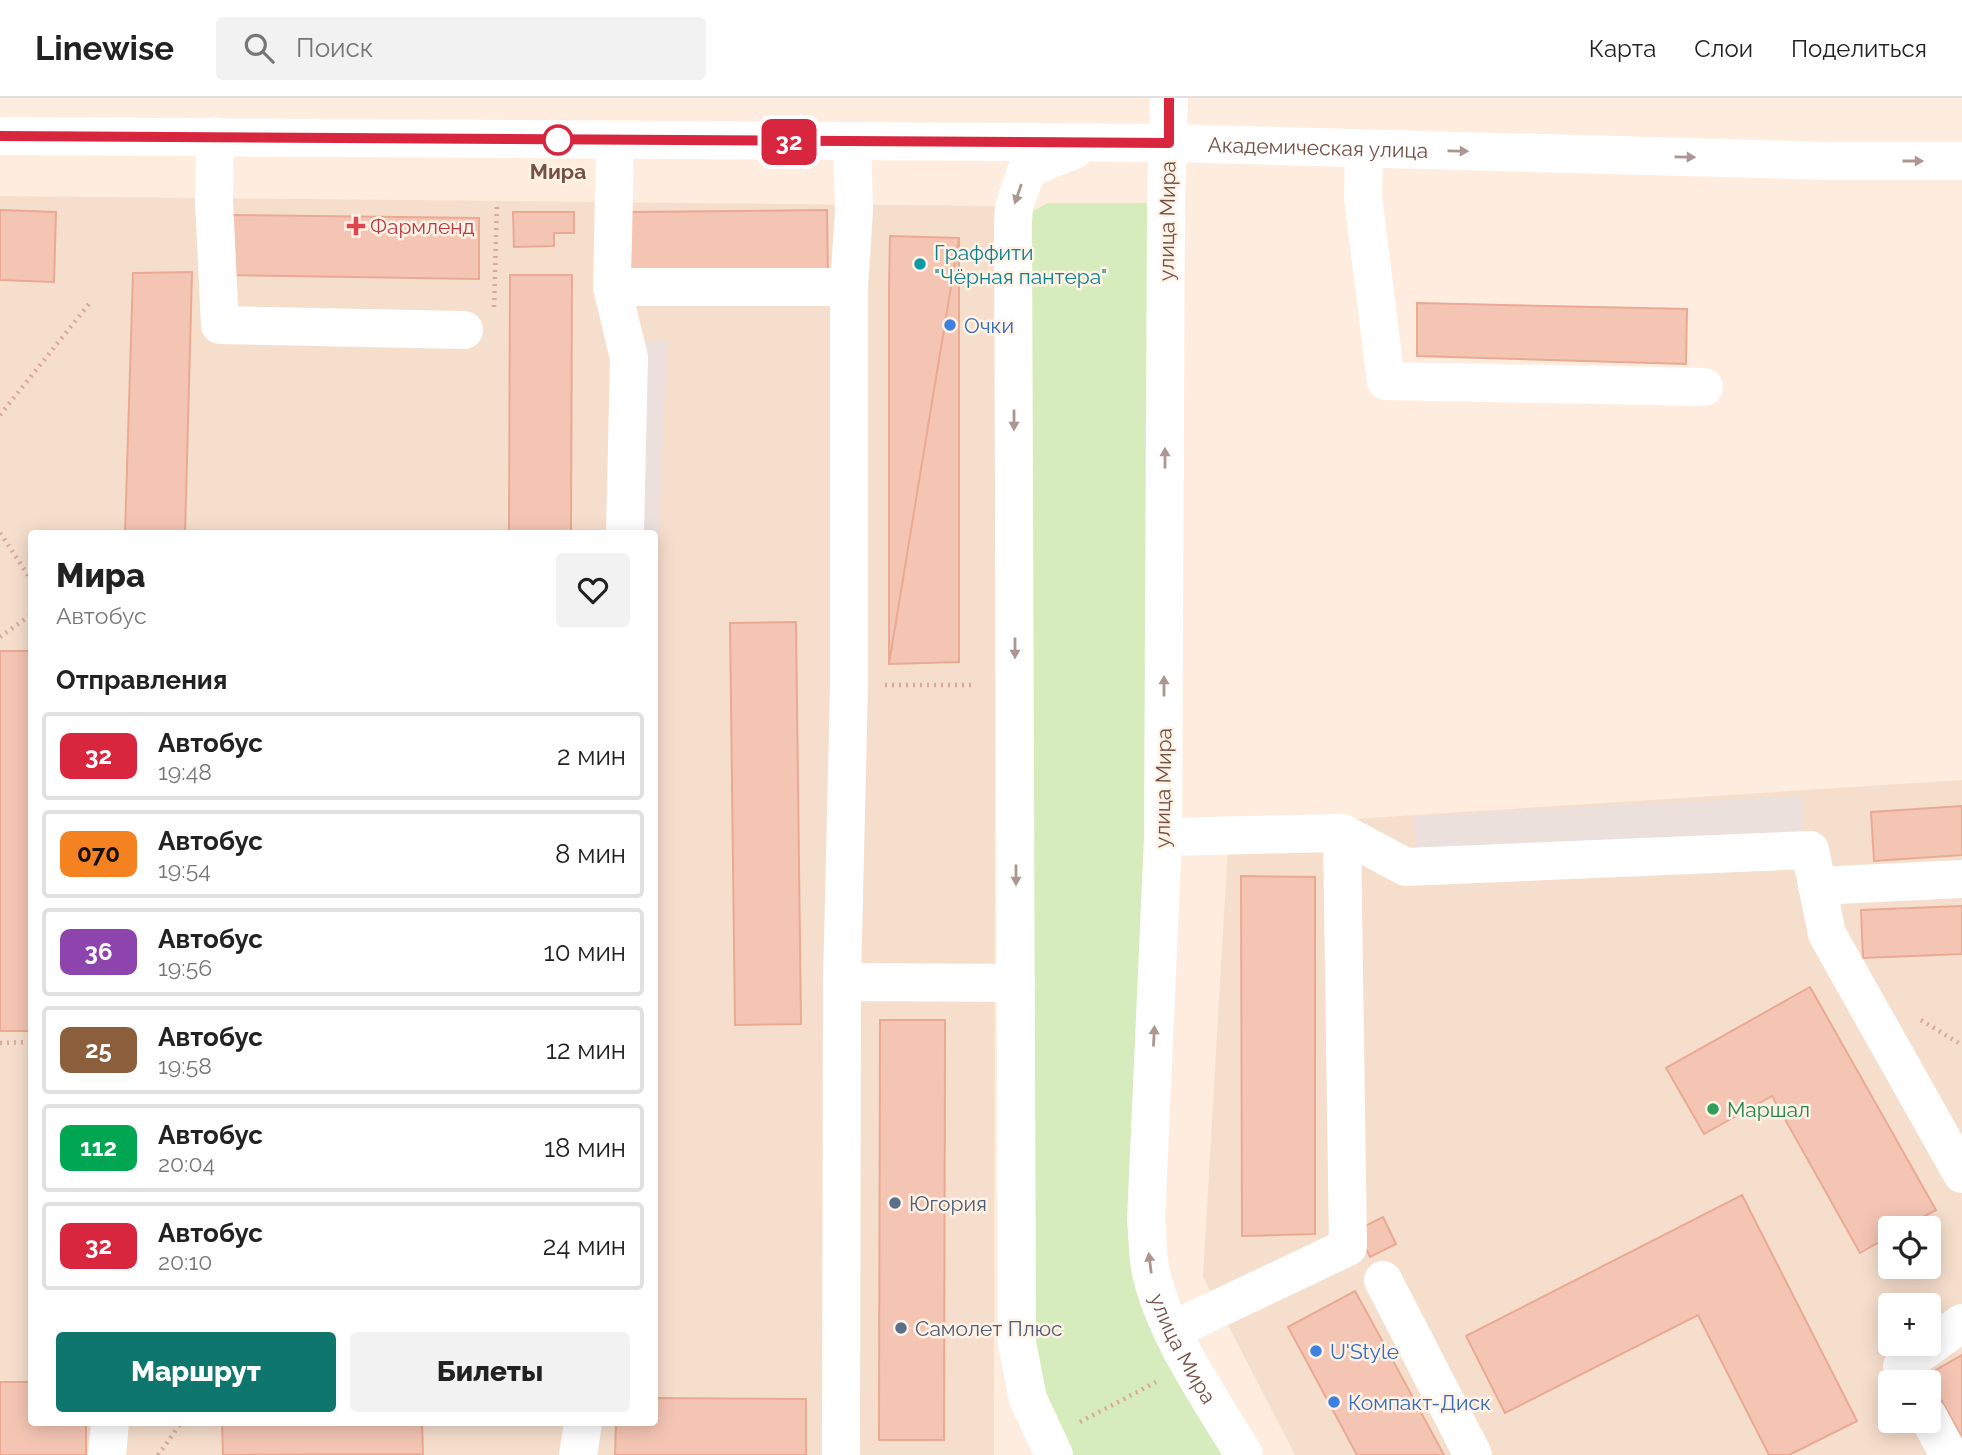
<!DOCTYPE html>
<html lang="ru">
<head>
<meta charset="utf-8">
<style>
	:root { --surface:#fff; --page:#f2f2f2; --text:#222; --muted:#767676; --line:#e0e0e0; --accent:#0f766e }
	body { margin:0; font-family:Raleway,sans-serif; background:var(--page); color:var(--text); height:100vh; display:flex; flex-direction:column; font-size:26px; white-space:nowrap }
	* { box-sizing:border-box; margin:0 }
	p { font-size:23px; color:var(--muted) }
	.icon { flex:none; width:38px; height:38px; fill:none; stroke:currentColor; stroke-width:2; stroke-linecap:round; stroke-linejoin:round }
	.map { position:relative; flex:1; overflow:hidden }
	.panel { position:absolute; left:28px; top:432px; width:630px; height:896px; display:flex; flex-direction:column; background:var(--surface); border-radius:7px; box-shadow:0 4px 18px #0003 }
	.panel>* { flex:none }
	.badge { padding:0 14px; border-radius:10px; font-size:24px; line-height:46px }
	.controls { position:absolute; left:1878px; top:1118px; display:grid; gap:14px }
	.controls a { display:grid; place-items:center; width:63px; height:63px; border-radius:7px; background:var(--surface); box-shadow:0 4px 18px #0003; font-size:35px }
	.map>.badge { position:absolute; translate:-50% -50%; box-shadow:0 0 0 4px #fff }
	h2 { padding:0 28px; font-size:26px; line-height:63px }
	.round { display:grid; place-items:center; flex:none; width:74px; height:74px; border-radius:7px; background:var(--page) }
	.overview { display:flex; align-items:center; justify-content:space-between; height:119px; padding:0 28px }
	h1 { font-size:33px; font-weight:800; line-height:52px }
	.cta { display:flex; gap:14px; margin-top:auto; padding:14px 28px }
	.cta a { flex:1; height:80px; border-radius:7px; background:var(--accent); color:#fff; font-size:28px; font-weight:800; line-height:80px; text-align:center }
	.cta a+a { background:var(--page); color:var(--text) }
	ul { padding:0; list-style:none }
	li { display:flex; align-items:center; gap:21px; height:88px; margin:0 14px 10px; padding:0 14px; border:4px solid var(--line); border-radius:7px }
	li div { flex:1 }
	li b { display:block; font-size:26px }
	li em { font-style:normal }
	li .badge { min-width:77px; font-weight:700; text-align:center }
	header { display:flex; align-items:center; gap:42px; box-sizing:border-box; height:98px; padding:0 35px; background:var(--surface); border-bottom:2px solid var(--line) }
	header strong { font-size:33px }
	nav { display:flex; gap:38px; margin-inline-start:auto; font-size:24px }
	.search { width:490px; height:63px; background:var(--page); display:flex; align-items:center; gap:18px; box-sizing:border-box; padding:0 24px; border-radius:7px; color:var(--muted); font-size:26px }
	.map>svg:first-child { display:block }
</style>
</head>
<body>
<header>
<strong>Linewise</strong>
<div class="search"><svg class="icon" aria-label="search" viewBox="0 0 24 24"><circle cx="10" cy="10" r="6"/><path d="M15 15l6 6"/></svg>Поиск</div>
<nav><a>Карта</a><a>Слои</a><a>Поделиться</a></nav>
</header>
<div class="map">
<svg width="1962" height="1357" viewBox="0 0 1962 1357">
	<rect width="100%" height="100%" fill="#feedde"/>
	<path fill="#f6decc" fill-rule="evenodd" d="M0,98L996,108L994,1357H0ZM32,436H654V1325H32Z
		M1962,682V1357H1295L1203,1179L1229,729ZM1890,1130H1928V1169H1890ZM1890,1208H1928V1246H1890ZM1890,1284H1928V1323H1890Z"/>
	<path fill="#ebe0db" d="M642,243L667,244L655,535L654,436H633Z
		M1802,698L1804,740L1417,760L1414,718Z"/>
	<path fill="#d6ecbc" d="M1048,105H1166L1146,1122L1244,1357H1054L1028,1301L1013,124Z"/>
	<path fill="#f5c5b4" stroke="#e9a993" stroke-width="2" d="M0,112L56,114L54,184L0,182Z
		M827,112L828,177L631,179L630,114Z
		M513,114H574V135H554V148L514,149Z
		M229,117L479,120V181L228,177Z
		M890,138L959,140L889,566V191Z
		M959,140V564L889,566Z
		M192,174L185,436H125L133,175Z
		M510,177H572L571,436H509Z
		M1417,205L1687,211L1686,266L1417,258Z
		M796,524L801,926L735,927L730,525Z
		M0,553H32V933H0Z
		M1962,708V757L1874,763L1871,714Z
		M1241,778L1315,779V1136L1242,1138Z
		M1962,808V856L1863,860L1861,812Z
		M1810,889L1936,1112L1903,1130H1890V1138L1860,1155L1772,998L1704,1036L1666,970Z
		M880,922H945L944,1342H879Z
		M1742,1097L1857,1323L1789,1357H1769L1698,1217L1505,1315L1466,1238Z
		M1383,1119L1396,1146L1370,1159L1357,1132Z
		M1355,1193L1378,1235L1444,1357H1357L1288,1229Z
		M1962,1257V1339L1927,1277Z
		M0,1284H32V1325H86V1357H0Z
		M654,1300L806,1301V1357H615L616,1325H654Z
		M222,1325H422L423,1356L223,1357Z"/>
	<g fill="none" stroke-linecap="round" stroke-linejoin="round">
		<path stroke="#d9a998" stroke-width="4.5" stroke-dasharray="2 5" stroke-linecap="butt" d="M494,209L497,105
			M0,317L89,206
			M0,435L32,483
			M0,539L32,516
			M885,587H973
			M1921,922L1962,947
			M0,945L32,944
			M1080,1324L1156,1284
			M158,1357L181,1325"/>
		<g stroke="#fff" stroke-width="38">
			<path id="s1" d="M1169,0L1166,105L1163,739L1146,1122C1148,1139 1147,1158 1151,1175C1166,1239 1211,1301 1244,1357"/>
			<path id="s2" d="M0,38L1169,45L1833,63H1962"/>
			<path d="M215,38L214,103L220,227L464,232"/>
			<path d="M615,43L612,189L629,260L625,436"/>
			<path d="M1364,51L1363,99L1386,283L1704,289"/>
			<path d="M612,189H849L854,113L852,44"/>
			<path d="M1163,739L1342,735L1406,769L1810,752L1827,836L1962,1076"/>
			<path d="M1817,788L1962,781"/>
			<path d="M842,884L1016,885"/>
			<path d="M1383,1182L1473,1357"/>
			<path d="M1173,1232L1348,1149L1342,735"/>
			<path d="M1911,1284L1902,1268L1962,1225"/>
			<path d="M1928,1318L1949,1357"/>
			<path d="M107,1357L110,1325"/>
			<path d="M578,1357L583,1325"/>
			<path d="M841,1357L842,884L849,587V189"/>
			<path d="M1054,1357L1028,1301L1017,1245L1013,124L1014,109L1027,71L1074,52"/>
		</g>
	</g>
	<defs><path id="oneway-solid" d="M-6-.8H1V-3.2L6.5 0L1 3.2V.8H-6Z" transform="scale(1.75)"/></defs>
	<g fill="#ac968f">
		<use href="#oneway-solid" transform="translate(1458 53) rotate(1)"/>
		<use href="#oneway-solid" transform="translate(1685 59) rotate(1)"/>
		<use href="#oneway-solid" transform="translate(1913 63)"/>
		<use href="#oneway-solid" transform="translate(1018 96) rotate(109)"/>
		<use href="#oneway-solid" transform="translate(1014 322) rotate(90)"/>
		<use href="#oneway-solid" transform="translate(1165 360) rotate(-90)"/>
		<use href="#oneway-solid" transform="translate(1015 550) rotate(90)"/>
		<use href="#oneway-solid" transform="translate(1164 588) rotate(-90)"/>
		<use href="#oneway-solid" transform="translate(1016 777) rotate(90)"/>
		<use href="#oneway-solid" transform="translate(1154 938) rotate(-87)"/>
		<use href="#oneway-solid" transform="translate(1150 1165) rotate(-97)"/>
	</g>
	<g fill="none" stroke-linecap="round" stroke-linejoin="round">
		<g stroke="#fff" stroke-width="16">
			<path id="line" d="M0,38L1169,45V0"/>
		</g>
		<use href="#line" stroke="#d7263d" stroke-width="10"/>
	</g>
	<circle fill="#fff" stroke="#d7263d" stroke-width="3.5" cx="558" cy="42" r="14"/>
	<path fill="#e0444e" stroke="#fff2e6" stroke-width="2.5" d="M352.5 117.5h7v7h7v7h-7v7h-7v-7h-7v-7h7z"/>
	<circle fill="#0f9aa8" stroke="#fff2e6" stroke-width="2.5" cx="920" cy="166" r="7"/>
	<g fill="#3f7fe0" stroke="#fff2e6" stroke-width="2.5">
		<circle cx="950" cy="227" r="7"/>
		<circle cx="1316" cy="1253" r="7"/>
		<circle cx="1334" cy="1304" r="7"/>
	</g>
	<circle fill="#2e9e5b" stroke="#fff2e6" stroke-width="2.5" cx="1713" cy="1011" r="7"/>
	<g fill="#5c6f8a" stroke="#fff2e6" stroke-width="2.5">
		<circle cx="895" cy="1105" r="7"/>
		<circle cx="901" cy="1230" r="7"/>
	</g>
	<g text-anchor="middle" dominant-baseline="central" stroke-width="5" stroke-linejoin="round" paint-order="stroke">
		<g font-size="21" fill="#755045" stroke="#fff2e6">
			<text stroke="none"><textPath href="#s2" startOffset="1318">Академическая улица</textPath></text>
			<text transform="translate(1167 123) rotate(-89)">улица Мира</text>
			<text transform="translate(1163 690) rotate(-89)">улица Мира</text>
			<text stroke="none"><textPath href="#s1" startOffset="1258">улица Мира</textPath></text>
		</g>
		<g font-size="21" font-weight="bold" fill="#755045" stroke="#fff2e6">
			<text x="558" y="73">Мира</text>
		</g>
		<g font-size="21" fill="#be3a42" stroke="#fff2e6" text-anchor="start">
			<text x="370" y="128">Фармленд</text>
		</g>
		<g font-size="21" fill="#0d838f" stroke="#fff2e6" text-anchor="start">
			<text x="934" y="154">Граффити<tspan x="934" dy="24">"Чёрная пантера"</tspan></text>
		</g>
		<g font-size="21" fill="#366cbe" stroke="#fff2e6" text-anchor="start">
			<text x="964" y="227">Очки</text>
			<text x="1330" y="1253">U'Style</text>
			<text x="1348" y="1304">Компакт-Диск</text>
		</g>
		<g font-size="21" fill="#27864d" stroke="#fff2e6" text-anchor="start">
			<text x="1727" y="1011">Маршал</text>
		</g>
		<g font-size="21" fill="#4e5e75" stroke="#fff2e6" text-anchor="start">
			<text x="909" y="1105">Югория</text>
			<text x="915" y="1230">Самолет Плюс</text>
		</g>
	</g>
</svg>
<div class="controls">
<a><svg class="icon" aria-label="locate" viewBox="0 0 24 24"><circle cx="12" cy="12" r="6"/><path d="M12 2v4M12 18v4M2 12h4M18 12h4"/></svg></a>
<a>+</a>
<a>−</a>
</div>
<b class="badge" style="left:789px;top:44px;background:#d7263d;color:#fff">32</b>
<section class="panel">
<div class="overview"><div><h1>Мира</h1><p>Автобус</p></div><a class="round"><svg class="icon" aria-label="heart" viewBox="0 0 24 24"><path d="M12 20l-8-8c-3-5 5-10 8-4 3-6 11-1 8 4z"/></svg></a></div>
<h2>Отправления</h2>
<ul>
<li><span class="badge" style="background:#d7263d;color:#fff">32</span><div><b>Автобус</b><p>19:48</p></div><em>2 мин</em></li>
<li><span class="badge" style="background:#f58220;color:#111">070</span><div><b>Автобус</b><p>19:54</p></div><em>8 мин</em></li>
<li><span class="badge" style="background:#8e44ad;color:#fff">36</span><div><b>Автобус</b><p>19:56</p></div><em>10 мин</em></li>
<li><span class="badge" style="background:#8b5e3c;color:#fff">25</span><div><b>Автобус</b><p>19:58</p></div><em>12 мин</em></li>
<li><span class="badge" style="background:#00a651;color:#fff">112</span><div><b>Автобус</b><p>20:04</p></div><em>18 мин</em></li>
<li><span class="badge" style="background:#d7263d;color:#fff">32</span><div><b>Автобус</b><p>20:10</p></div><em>24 мин</em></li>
</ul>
<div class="cta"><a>Маршрут</a><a>Билеты</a></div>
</section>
</div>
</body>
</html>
